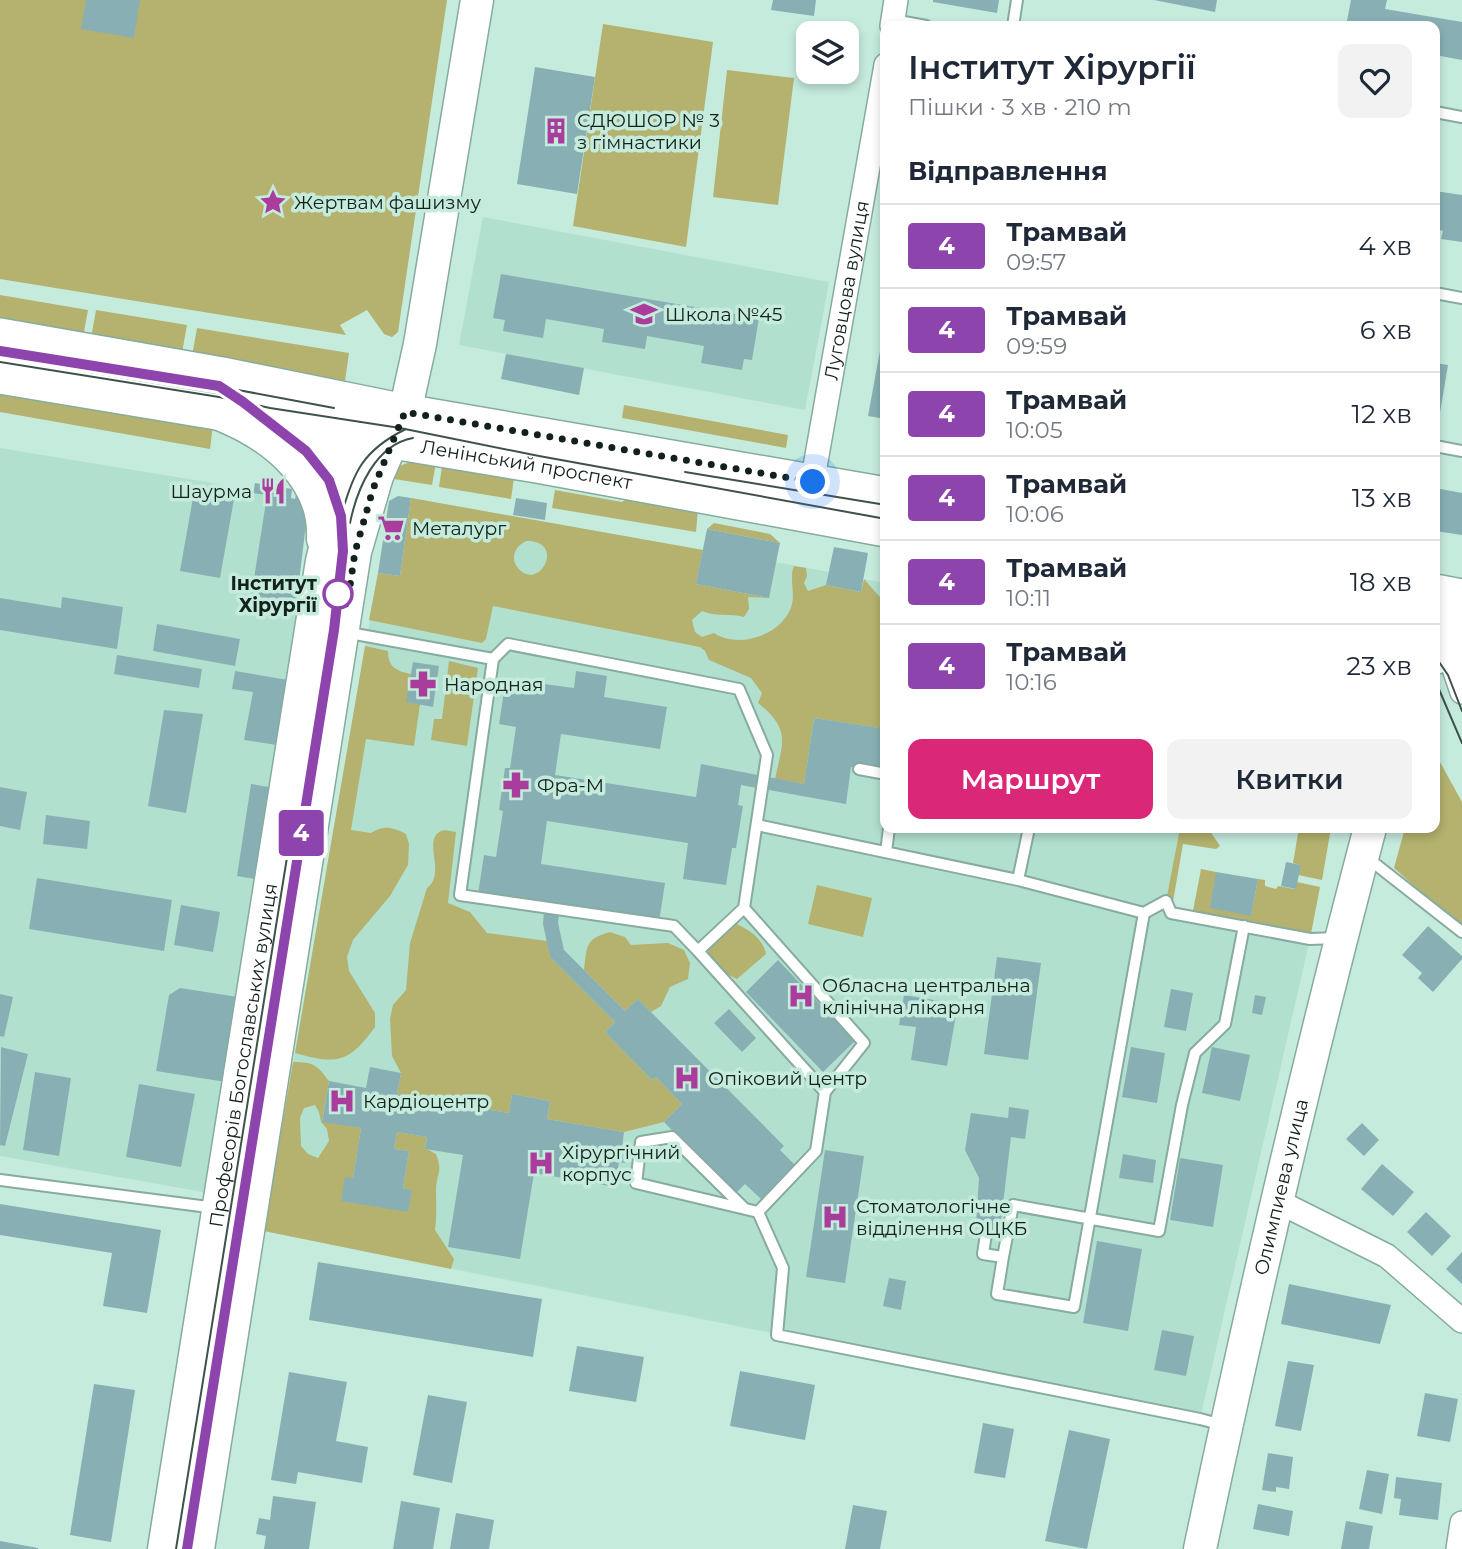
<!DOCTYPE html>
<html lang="uk">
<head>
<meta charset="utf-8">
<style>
	:root { --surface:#fff; --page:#f2f2f3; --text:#1f2937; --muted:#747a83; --line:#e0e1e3; --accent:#db2777 }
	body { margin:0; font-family:Montserrat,sans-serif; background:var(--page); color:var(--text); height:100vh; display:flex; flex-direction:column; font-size:26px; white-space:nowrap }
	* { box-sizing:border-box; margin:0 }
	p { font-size:23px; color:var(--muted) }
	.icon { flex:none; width:38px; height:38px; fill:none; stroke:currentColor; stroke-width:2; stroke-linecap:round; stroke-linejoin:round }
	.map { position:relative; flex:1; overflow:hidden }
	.details { position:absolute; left:880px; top:21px; width:560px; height:812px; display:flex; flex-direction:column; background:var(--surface); border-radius:14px; box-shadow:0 4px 10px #0003 }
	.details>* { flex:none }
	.badge { padding:0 14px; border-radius:5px; font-size:24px; line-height:46px }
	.fabs { position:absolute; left:796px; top:21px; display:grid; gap:14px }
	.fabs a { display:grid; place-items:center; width:63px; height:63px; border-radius:14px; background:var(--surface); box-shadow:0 4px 10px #0003; font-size:35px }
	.you { position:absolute; width:35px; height:35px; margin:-18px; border:5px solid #fff; border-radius:50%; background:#1a73e8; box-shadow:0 0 0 10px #1a73e833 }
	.map>.badge { position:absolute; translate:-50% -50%; box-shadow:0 0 0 4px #fff }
	h2 { padding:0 28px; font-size:26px; line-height:63px }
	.round { display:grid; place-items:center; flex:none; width:74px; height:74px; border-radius:14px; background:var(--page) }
	.overview { display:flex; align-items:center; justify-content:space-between; height:119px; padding:0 28px }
	h1 { font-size:33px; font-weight:600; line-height:52px }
	.button { display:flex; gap:14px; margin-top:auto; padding:14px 28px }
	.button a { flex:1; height:80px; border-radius:14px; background:var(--accent); color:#fff; font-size:28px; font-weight:600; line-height:80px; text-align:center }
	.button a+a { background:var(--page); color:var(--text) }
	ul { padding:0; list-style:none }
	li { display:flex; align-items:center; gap:21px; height:84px; padding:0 28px; border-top:2px solid var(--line) }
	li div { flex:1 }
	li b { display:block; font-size:26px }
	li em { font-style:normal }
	li .badge { min-width:77px; font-weight:700; text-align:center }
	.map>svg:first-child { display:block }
</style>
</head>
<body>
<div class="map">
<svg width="1462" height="1549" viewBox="0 0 1462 1549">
	<rect width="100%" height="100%" fill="#c5ebdd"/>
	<path fill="#b2e0cf" d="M483,217L829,282L805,410L459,345Z
		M0,448L207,482L267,495L250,604L295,614L303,620L214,1194L0,1156Z
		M411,498L703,550L696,584L768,598L776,562L829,572L827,585L860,592L864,579L885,583L886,828H1180L1166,901L1171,913L1310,939L1200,1419L264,1231L378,573L400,576Z"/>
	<path fill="#b4b26e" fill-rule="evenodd" d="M0,0H447L398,332L392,337L384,334L367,310L340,325L346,335L0,279Z
		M603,24L713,42L686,247L573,226Z
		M727,70L794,78L778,205L713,197Z
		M0,295L88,310L83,337L0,323Z
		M96,310L187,325L182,353L91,338Z
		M197,328L349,353L345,381L192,356Z
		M0,389L213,425L210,449L0,412Z
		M624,405L788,435L786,448L622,418Z
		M419,459L436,463L432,485L394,479L399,466Z
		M442,466L514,478L511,499L439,487Z
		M555,490L622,502L630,497L698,509L696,532L552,508Z
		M411,498L703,550L696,584L769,598L748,597L749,609L744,617C729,613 716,617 702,611L692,620L695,632L702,637L714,633C739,650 785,634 792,604C795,591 789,577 794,566L806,568L807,576L804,583L808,591L826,585L861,592L864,579L885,603V729L814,718L804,784L775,779C783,741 791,730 758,703L762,693L751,678L709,660L705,651L700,647L493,606L486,639L482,643L369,620L378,573L400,576ZM526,541C567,540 539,593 518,568C509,557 516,546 526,541Z
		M714,523L770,534L780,543L707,529Z
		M365,646L388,651C388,667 396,671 411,674L407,702L420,704L414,746L366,739L351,830L371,833C384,825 392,827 406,834L409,844L408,865L390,896L353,940L347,957L349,971L375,1013V1027C349,1063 337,1065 295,1053Z
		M449,661L478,668L467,746L431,740L434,719H442Z
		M1435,753L1462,802V928L1394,868L1405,828H1435Z
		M1180,828H1208L1220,846L1216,849L1183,844L1171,913L1166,901Z
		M1299,828H1331L1322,880L1298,875L1300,865L1293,863Z
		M444,830L456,832L448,903L470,912L487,933L547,941L550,957L615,1022L605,1032L652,1080L656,1077L682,1104L664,1122L624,1132L547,1119L550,1101L512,1094L509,1113L397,1094L401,1073L392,1056L390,1019L393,1005L406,990L410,943L427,888C448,872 419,837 444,830Z
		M1201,869L1216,872L1251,915L1258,879L1265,880V886L1276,889L1278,886L1295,889L1297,882L1320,887L1310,939L1192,916Z
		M817,885L872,898L863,937L808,924Z
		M735,923C750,931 762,937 766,954L737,979C722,973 713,964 707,948Z
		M610,932L625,937L631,945L668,943L684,950L690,963L688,979L670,987L661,1006L651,1012L638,999L625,1011L584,970C587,946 585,939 610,932Z
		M293,1062C314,1062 317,1065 329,1081L322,1121L361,1128L353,1178L408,1212L411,1190L403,1188L409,1151L394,1149L397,1132L427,1137L425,1148L436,1154C443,1173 437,1171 436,1189C436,1203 437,1216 435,1230L454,1259L451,1269L264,1231ZM315,1105L319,1112L321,1122L327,1129L329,1141L318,1158L308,1154L301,1146L300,1118L304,1108Z"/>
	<path fill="#88b0b4" d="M86,0H140L134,38L81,29Z
		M773,0H816L814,16L771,10Z
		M933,0H999L997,13L933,2Z
		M1154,0H1217L1215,12Z
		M1351,0H1387L1385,9L1462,22V60L1435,55V26H1346Z
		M535,67L595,77L577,194L517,184Z
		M1435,191L1462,195V242L1441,239L1443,231L1435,229Z
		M501,274L759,318L752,360L744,359L742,370L701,363L704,346L647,336L645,349L602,342L604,329L546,319L543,338L503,331L505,320L493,318Z
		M884,329H886V419L868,416Z
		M506,354L584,368L579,395L501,379Z
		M1435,363L1448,365L1440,413L1435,412Z
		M255,483L292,489L291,498L295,499L297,491L308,508L295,614L250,604L267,495L253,493Z
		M1435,488L1462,493V535L1435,531Z
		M194,492L234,499L220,578L180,571Z
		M398,496L411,498L400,576L378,573L389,501Z
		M516,498L547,503L545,520L513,515Z
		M707,529L780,543L769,598L696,584Z
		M834,547L868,553L861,592L826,585Z
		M62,597L123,607L117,649L0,630V598L61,608Z
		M157,624L240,639L235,666L153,651Z
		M117,655L202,669L199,688L114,674Z
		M413,662L439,666L433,707L406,702Z
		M235,671L288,680L277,745L244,740L253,692L232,689Z
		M576,671L607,676L604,697L667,707L660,749L561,734L555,775L696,797L701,764L804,784L814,718L886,729V772L851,767L846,804L741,785L738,805L743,806L736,848H732L726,885L683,879L688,843L547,821L541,864L665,883L659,922L559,912L558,923L564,950L625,1011L638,999L784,1146L780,1150L796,1166L762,1200L745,1184L735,1194L664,1122L682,1104L656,1077L652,1080L605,1032L615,1022L550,957L543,924L544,910L478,894L484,855L496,857L503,811L499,810L505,768H510L516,727L499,724L506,679L574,688Z
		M164,710L203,714L186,813L148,806Z
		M251,784L269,787L255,879L237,876Z
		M0,787L27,792L20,830L0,826Z
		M46,815L90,821L87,849L43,844Z
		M1286,862L1301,865L1296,889L1281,886Z
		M1216,872L1258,879L1251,916L1210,908Z
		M37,878L172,900L164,951L29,929Z
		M181,905L220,912L213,952L174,945Z
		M1428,926L1462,956V959L1433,992L1418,978L1422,973L1402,955Z
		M997,957L1041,963L1028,1060L984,1054Z
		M778,960L855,1041L823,1072L746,992Z
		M180,988L238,997L226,1082L156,1071L169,995Z
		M1171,989L1193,993L1186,1031L1164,1027Z
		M0,994L13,997L4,1037L0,1036Z
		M904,995L958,1004L947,1066L911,1060L916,1027L899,1025Z
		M1255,995L1266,997L1262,1015L1252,1013Z
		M729,1009L756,1038L742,1052L714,1023Z
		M1,1047L28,1054L5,1146L0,1145Z
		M1131,1047L1165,1053L1157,1103L1122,1097Z
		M1212,1047L1250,1055L1240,1101L1202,1093Z
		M370,1067L401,1073L397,1094L509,1113L512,1094L550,1101L547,1119L624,1132L622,1148L628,1150L625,1163L619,1162L615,1187L534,1173L520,1259L448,1247L463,1155L425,1149L427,1137L397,1132L394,1149L409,1151L403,1188L412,1190L408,1212L341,1201L345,1177L353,1178L361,1128L322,1122L329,1081L366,1088Z
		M35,1072L71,1078L59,1156L23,1150Z
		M139,1084L195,1094L181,1167L126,1157Z
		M1009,1107L1029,1110L1025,1139L1011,1137L1000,1229L976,1225L979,1178L965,1150L971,1113L1008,1118Z
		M1362,1123L1379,1140L1364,1156L1346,1139Z
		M825,1150L864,1156L845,1283L806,1277Z
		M1123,1154L1156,1160L1153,1183L1119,1178Z
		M1180,1158L1223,1165L1213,1227L1170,1220Z
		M1382,1164L1414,1192L1393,1216L1361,1189Z
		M0,1204L161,1230L147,1313L103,1306L112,1253L0,1235Z
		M1426,1212L1451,1236L1432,1256L1407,1232Z
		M1097,1241L1142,1249L1128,1331L1083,1323Z
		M1462,1252V1284L1446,1269Z
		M318,1262L542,1299L533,1357L309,1320Z
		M889,1278L906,1281L901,1310L883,1306Z
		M1289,1284L1391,1305L1380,1344L1281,1324Z
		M1162,1330L1194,1336L1186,1376L1154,1370Z
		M577,1346L644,1357L636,1402L569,1391Z
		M1288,1361L1314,1365L1301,1431L1275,1426Z
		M740,1371L815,1385L805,1440L730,1426Z
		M289,1372L347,1382L336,1441L368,1447L362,1483L298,1472L296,1484L271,1480Z
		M94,1384L135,1390L111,1542L70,1535Z
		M1425,1393L1458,1399L1450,1442L1417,1436Z
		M428,1395L467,1402L452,1483L413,1475Z
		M983,1423L1014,1429L1005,1478L974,1473Z
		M1069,1430L1110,1439L1087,1549L1045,1541Z
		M1268,1453L1293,1457L1289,1489L1276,1487V1492L1262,1490Z
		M1367,1470L1389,1474L1382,1514L1359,1509Z
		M1396,1477L1442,1483L1438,1520L1399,1515L1401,1499L1394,1498Z
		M273,1496L316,1502L309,1549H264L266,1536L256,1534L259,1518L270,1520Z
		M401,1501L440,1508L433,1549H393Z
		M1258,1504L1293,1511L1289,1536L1253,1529Z
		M853,1505L887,1511L880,1549H845Z
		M456,1513L494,1520L489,1549H450Z
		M1346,1521L1373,1526L1369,1549H1341Z
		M0,1541L38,1548V1549H0Z"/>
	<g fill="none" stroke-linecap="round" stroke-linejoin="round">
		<g stroke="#87ab9e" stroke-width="14">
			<path id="lane" d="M893,20L926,26
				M1013,26L1017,0
				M1435,112L1462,117
				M1435,293L1462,298
				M1435,446L1462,451
				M344,632L493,659
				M859,769L886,774
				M757,825L1018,880L1144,913L1166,901L1171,913L1310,939L1337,938
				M886,852L889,828
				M1365,856L1462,932
				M1018,880L1029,828
				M744,908L698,951L674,926L460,895L493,659L508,644L739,689L767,755L744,908L864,1043L825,1092L816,1151L758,1212L783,1268L777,1335L1200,1419L1223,1425
				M698,951L825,1092
				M0,1180L216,1208
				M745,1209L672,1137L641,1142L636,1183L758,1212
				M987,1227L983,1254L1003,1257L997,1294L1074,1307L1144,913
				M1003,1257L1013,1205L1159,1231L1182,1105L1195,1053L1225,1024L1244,926"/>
		</g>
		<g stroke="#87ab9e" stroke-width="26">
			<g id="street">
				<path d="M892,26L896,0"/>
				<path id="s1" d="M810,495L886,65"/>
				<path d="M1439,641L1448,651L1462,692"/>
				<path d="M1277,1201L1387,1256L1462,1321"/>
				<path d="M1458,1549L1462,1523"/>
			</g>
		</g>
		<g stroke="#87ab9e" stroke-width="35">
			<g id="secondary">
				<path d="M223,375L313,442L328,460L347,499"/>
				<path d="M224,416C275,437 326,479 323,539"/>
				<path d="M1435,658L1462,645"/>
				<path id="s2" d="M164,1549L322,561C336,505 343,464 380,418"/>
				<path d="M198,1549L355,552L377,476L405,412L420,344L477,0"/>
				<path id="s3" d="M1200,1549C1251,1307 1307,1066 1370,828"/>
			</g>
		</g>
		<g stroke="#87ab9e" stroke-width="38">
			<g id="primary">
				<path d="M0,336L222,375L405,412L886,495"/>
				<path id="s4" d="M0,376L537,465L886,529"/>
				<path d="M1435,592L1462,597"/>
				<path d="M1435,626L1462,630"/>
			</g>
		</g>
		<use href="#lane" stroke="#fff" stroke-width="10"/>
		<use href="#street" stroke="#fff" stroke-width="23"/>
		<use href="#secondary" stroke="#fff" stroke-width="32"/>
		<use href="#primary" stroke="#fff" stroke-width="35"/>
		<path stroke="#3e524b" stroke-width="2" d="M0,351L148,375
			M0,362L219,397L270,408L400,428L539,456L886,519
			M238,390L334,408
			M685,472L886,505
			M341,517C353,472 363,450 406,429
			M350,523C357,489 375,445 413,438
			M1435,656L1448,675L1462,711
			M1435,680L1462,743
			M176,1549L293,820
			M187,1549L333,630C338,594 348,553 341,517C338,500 331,480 321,467C296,436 252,408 219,386"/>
	</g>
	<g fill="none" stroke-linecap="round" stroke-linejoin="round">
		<g stroke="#fff" stroke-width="16">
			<path id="line" d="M0,351L219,386L243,402L306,451L329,480L341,516L343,551L334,630L187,1549"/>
		</g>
		<use href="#line" stroke="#8e44ad" stroke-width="10"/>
		<path stroke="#13211d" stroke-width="7" stroke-dasharray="0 12.6" d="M338,594L347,606L355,552L373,489L405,412L813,482"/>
	</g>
	<defs>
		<g id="building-bare" transform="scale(2.1)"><path d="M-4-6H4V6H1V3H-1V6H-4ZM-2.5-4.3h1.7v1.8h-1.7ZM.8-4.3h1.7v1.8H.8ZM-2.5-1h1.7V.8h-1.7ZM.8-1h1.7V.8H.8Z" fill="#aa3d9c" stroke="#c5ebdd" stroke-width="2.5" paint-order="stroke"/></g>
		<g id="sight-bare" transform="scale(2.1)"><path d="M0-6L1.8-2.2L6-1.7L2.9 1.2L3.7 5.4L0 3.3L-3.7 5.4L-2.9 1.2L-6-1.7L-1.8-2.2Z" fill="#aa3d9c" stroke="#c5ebdd" stroke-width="2.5" paint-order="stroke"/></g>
		<g id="school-bare" transform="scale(2.1)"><path d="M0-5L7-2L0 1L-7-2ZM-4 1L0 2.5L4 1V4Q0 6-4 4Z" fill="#aa3d9c" stroke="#c5ebdd" stroke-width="2.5" paint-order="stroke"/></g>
		<g id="restaurant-bare" transform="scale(2.1)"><path d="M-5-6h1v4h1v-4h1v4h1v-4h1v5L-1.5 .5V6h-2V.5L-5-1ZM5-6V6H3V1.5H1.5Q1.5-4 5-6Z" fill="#aa3d9c" stroke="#c5ebdd" stroke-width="2.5" paint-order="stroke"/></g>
		<g id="supermarket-bare" transform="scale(2.1)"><path d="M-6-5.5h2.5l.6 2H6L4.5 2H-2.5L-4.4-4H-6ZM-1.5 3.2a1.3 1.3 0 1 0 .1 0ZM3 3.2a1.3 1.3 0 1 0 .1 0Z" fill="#aa3d9c" stroke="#c5ebdd" stroke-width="2.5" paint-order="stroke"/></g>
		<g id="pharmacy-bare" transform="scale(2.1)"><path d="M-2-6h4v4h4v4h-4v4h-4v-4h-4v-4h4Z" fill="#aa3d9c" stroke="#c5ebdd" stroke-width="2.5" paint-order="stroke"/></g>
		<g id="hospital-bare" transform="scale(2.1)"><path d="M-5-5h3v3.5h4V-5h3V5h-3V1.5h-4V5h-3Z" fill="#aa3d9c" stroke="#c5ebdd" stroke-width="2.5" paint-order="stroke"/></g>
	</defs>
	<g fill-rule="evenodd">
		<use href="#building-bare" x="556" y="131"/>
		<use href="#sight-bare" x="273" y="202"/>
		<use href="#school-bare" x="644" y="314"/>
		<use href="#restaurant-bare" x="273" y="491"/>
		<use href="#supermarket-bare" x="391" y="528"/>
		<use href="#pharmacy-bare" x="423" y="684"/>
		<use href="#pharmacy-bare" x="516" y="785"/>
		<use href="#hospital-bare" x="801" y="996"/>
		<use href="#hospital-bare" x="687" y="1078"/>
		<use href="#hospital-bare" x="342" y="1101"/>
		<use href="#hospital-bare" x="541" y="1163"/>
		<use href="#hospital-bare" x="835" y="1217"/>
	</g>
	<circle fill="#fff" stroke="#8e44ad" stroke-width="3.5" cx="338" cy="594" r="14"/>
	<g text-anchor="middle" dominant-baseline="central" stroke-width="7" stroke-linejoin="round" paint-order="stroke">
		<g font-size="19" fill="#13211d" stroke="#c5ebdd" text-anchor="start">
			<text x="577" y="120">СДЮШОР № 3<tspan x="577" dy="22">з гімнастики</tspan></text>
			<text x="294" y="202">Жертвам фашизму</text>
			<text x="665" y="314">Школа №45</text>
			<text x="252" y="491" text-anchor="end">Шаурма</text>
			<text x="412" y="528">Металург</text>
			<text x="444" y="684">Народная</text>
			<text x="537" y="785">Фра-М</text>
			<text x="822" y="985">Обласна центральна<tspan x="822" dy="22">клінічна лікарня</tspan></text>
			<text x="708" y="1078">Опіковий центр</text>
			<text x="363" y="1101">Кардіоцентр</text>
			<text x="562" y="1152">Хірургічний<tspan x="562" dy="22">корпус</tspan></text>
			<text x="856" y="1206">Стоматологічне<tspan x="856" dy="22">відділення ОЦКБ</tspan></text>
		</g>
		<g font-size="19" fill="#13211d" stroke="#c5ebdd">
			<text stroke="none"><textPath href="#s1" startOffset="208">Луговцова вулиця</textPath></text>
			<text stroke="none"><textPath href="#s4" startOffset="534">Ленінський проспект</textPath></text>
			<text stroke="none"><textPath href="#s2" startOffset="500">Професорів Богославських вулиця</textPath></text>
			<text stroke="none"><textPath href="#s3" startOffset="371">Олимпиева улица</textPath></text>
		</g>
		<g font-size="19" font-weight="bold" fill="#13211d" stroke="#c5ebdd" text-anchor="end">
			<text x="317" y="583">Інститут<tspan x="317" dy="22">Хірургії</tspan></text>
		</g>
	</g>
</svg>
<div class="fabs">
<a><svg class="icon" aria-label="layers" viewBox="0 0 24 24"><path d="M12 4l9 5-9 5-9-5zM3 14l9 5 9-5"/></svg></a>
</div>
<div class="you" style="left:813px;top:482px"></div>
<b class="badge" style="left:301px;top:833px;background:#8e44ad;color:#fff">4</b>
<section class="details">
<div class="overview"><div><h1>Інститут Хірургії</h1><p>Пішки · 3 хв · 210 m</p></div><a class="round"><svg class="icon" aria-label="heart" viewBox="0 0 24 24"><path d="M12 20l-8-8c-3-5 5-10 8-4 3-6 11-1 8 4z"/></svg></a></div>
<h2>Відправлення</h2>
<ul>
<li><span class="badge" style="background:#8e44ad;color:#fff">4</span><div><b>Трамвай</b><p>09:57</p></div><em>4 хв</em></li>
<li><span class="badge" style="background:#8e44ad;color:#fff">4</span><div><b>Трамвай</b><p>09:59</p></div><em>6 хв</em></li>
<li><span class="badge" style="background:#8e44ad;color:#fff">4</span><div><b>Трамвай</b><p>10:05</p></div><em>12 хв</em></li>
<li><span class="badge" style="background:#8e44ad;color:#fff">4</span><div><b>Трамвай</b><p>10:06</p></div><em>13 хв</em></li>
<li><span class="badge" style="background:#8e44ad;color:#fff">4</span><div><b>Трамвай</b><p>10:11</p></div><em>18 хв</em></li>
<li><span class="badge" style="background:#8e44ad;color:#fff">4</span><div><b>Трамвай</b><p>10:16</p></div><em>23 хв</em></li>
</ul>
<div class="button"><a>Маршрут</a><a>Квитки</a></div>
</section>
</div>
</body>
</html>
